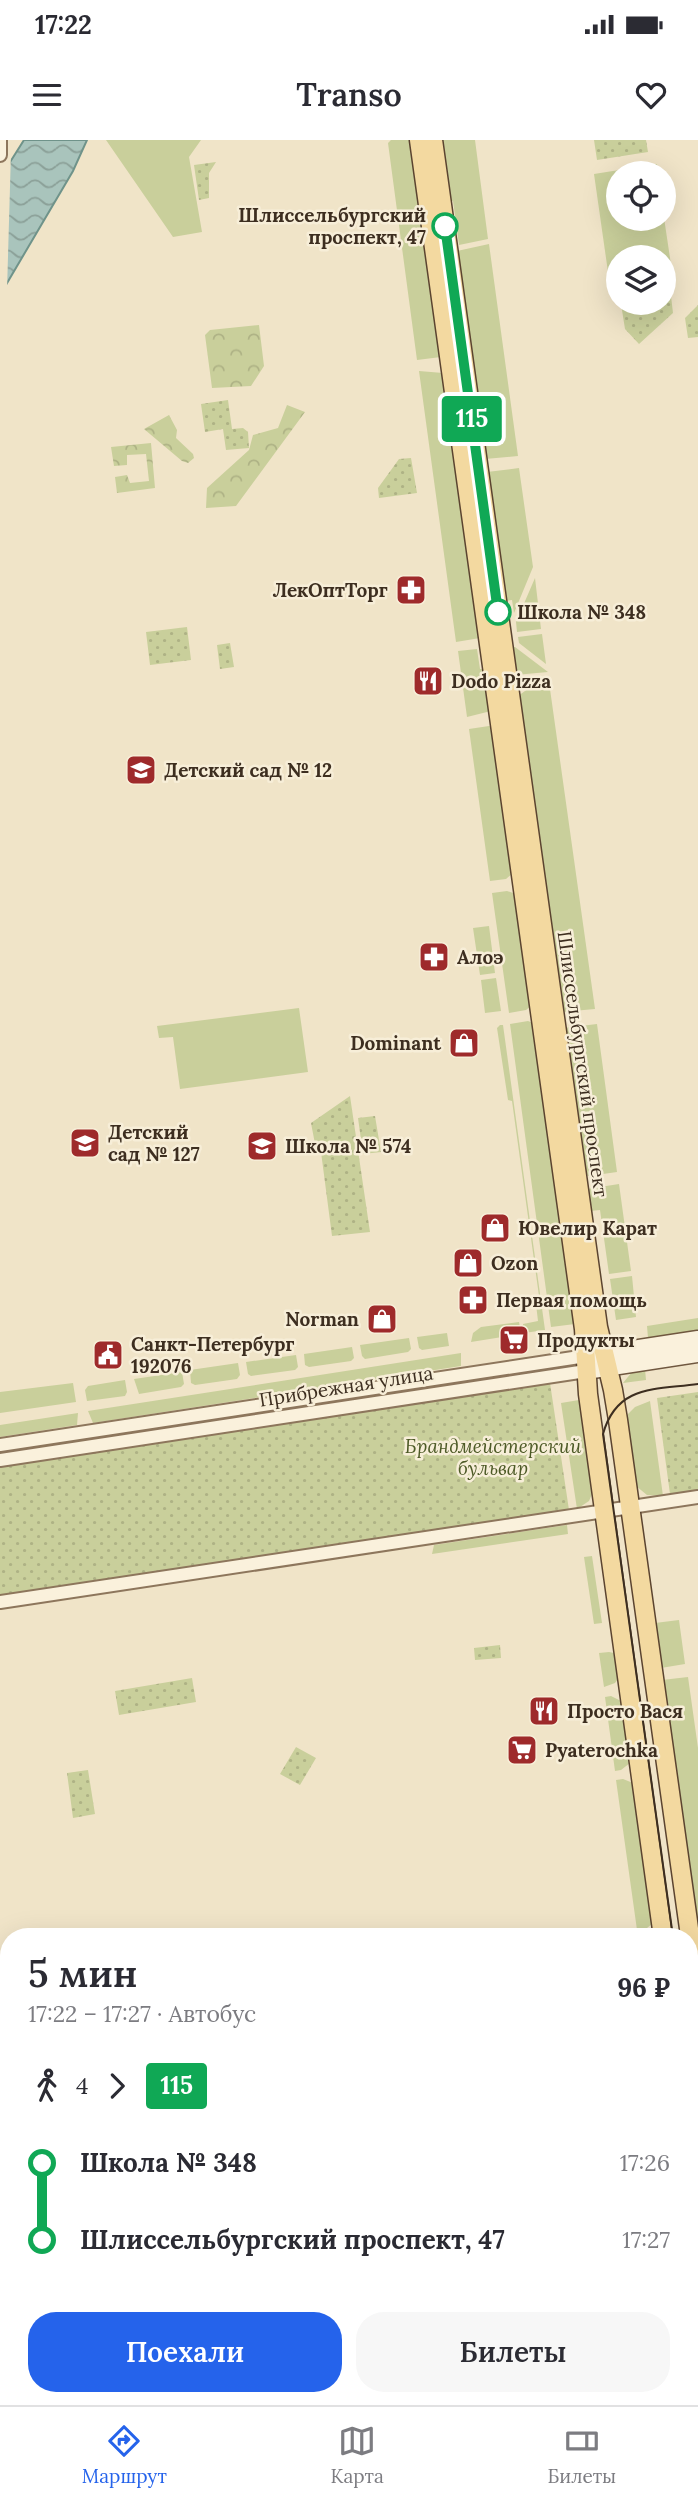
<!DOCTYPE html>
<html lang="ru">
<head>
<meta charset="utf-8">
<style>
	:root { --surface:#fff; --page:#f7f7f7; --text:#2b2b33; --muted:#7c7c81; --line:#e1e1e2; --accent:#2563eb }
	body { margin:0; font-family:Lora,serif; background:var(--page); color:var(--text); height:100vh; display:flex; flex-direction:column; font-size:26px; white-space:nowrap }
	* { box-sizing:border-box; margin:0 }
	p { font-size:23px; color:var(--muted) }
	.icon { flex:none; width:38px; height:38px; fill:none; stroke:currentColor; stroke-width:2; stroke-linecap:round; stroke-linejoin:round }
	.map { position:relative; flex:1; overflow:hidden }
	.side { position:absolute; left:0px; top:1788px; width:698px; height:478px; display:flex; flex-direction:column; background:var(--surface); border-radius:28px 28px 0 0; box-shadow:0 7px 28px #0002 }
	.side>* { flex:none }
	.badge { padding:0 14px; border-radius:5px; font-size:24px; line-height:46px }
	.buttons { position:absolute; left:606px; top:21px; display:grid; gap:14px }
	.buttons a { display:grid; place-items:center; width:70px; height:70px; border-radius:50%; background:var(--surface); box-shadow:0 7px 28px #0002; font-size:35px }
	.map>.badge { position:absolute; translate:-50% -50%; box-shadow:0 0 0 4px #fff }
	.legs { display:flex; align-items:center; gap:10px; height:77px; padding:0 28px; font-size:23px }
	.legs p { margin-inline-start:auto }
	.overview { display:flex; align-items:center; justify-content:space-between; height:119px; padding:0 28px }
	h1 { font-size:38px; font-weight:600; line-height:52px }
	.button { display:flex; gap:14px; margin-top:auto; padding:14px 28px }
	.button a { flex:1; height:80px; border-radius:28px; background:var(--accent); color:#fff; font-size:28px; font-weight:600; line-height:80px; text-align:center }
	.button a+a { background:var(--page); color:var(--text) }
	ul { padding:0 28px; list-style:none }
	li { display:flex; align-items:center; gap:24px; height:77px; font-size:26px }
	li i { display:grid; place-items:center; width:10px; height:100%; margin:0 9px; background:currentColor }
	li i::after { content:''; width:18px; height:18px; margin:-9px; border:5px solid; border-radius:50%; background:var(--surface) }
	li p { margin-inline-start:auto }
	li:first-child i { background:linear-gradient(#0000 50%,currentColor 0) }
	li:last-child i { background:linear-gradient(currentColor 50%,#0000 0) }
	.status { display:flex; justify-content:space-between; align-items:center; height:49px; padding:0 35px; background:var(--surface); direction:ltr }
	.status svg { height:19px; fill:currentColor }
	header { display:flex; justify-content:space-between; align-items:center; height:91px; padding:0 28px; background:var(--surface); font-size:32px; font-weight:600 }
	.tabs { display:flex; justify-content:space-around; align-items:center; height:98px; border-top:2px solid var(--line); background:var(--surface); font-size:19px; color:var(--muted) }
	.tabs a { display:grid; justify-items:center; gap:4px }
	.tabs .active { color:var(--accent) }
	.map>svg:first-child { display:block }
</style>
</head>
<body>
<div class="status"><b>17:22</b><svg viewBox="0 0 49 12"><path d="M0 12V9h3v3zM5 12V6h3v6zM10 12V3h3v9zM15 12V0h3v12zM26 1h20v11H26zM47 4h2v5h-2z"/></svg></div>
<header><svg class="icon" aria-label="menu" viewBox="0 0 24 24"><path d="M4 6h16M4 12h16M4 18h16"/></svg>Transo<svg class="icon" aria-label="heart" viewBox="0 0 24 24"><path d="M12 20l-8-8c-3-5 5-10 8-4 3-6 11-1 8 4z"/></svg></header>
<div class="map">
<svg width="698" height="2265" viewBox="0 0 698 2265">
	<defs>
		<pattern id="forest-crowns" width="20" height="18" patternUnits="userSpaceOnUse" patternTransform="scale(1.75)"><rect width="20" height="18" fill="#c9cf9b"/><path d="M2 6a3 3 0 1 1 6 0M12 15a3 3 0 1 1 6 0" fill="none" stroke="#aeb285"/></pattern>
		<pattern id="park-dots" width="8" height="8" patternUnits="userSpaceOnUse" patternTransform="scale(1.75)"><rect width="8" height="8" fill="#c9cf9b"/><path d="M2 2h.1M6 6h.1" fill="none" stroke="#aeb285" stroke-width="1.8" stroke-linecap="round"/></pattern>
		<pattern id="water-waves" width="16" height="10" patternUnits="userSpaceOnUse" patternTransform="scale(1.75)"><rect width="16" height="10" fill="#a9c4bc"/><path d="M0 5q4-4 8 0t8 0" fill="none" stroke="#8ba098"/></pattern>
	</defs>
	<rect width="100%" height="100%" fill="#f0e4c8"/>
	<path fill="#c9cf9b" d="M106,0H201L189,17L202,92L173,97Z
		M391,0H411L441,217L417,220L388,3Z
		M441,0H475L488,99L459,105L453,61L450,62Z
		M657,24L658,33H618V79H663V71L673,138L663,139V117H618V145L610,146L594,34Z
		M489,104L518,316L485,319L457,111Z
		M419,231L443,233L480,498L456,502Z
		M519,328L533,427L514,473L512,460L505,461L487,332Z
		M535,438L541,489L517,492L516,482Z
		M542,494L546,524L519,503L518,497Z
		M512,507H515L548,532L515,535Z
		M477,509L480,529H485L491,571L467,577L458,511Z
		M549,542L595,869L562,872L518,556L532,546Z
		M489,586L493,587L513,733L506,739L490,741L469,589Z
		M507,751L516,754L531,866L526,870L509,873L492,753Z
		M489,786L495,833L480,835L473,788Z
		M496,838L501,871L485,873L481,840Z
		M299,868L308,932L180,949L173,897L159,898L157,886Z
		M528,881L533,883L575,1184L551,1187L510,884Z
		M597,884L617,1032L589,1036L585,1035L564,888Z
		M500,885H503L545,1190L524,1193L523,1184L538,1181L535,1156H539L512,961L508,960L497,888Z
		M619,1044L631,1131L609,1134L600,1070L590,1071L587,1049Z
		M632,1136L636,1177L616,1180L610,1139Z
		M698,1178V1191L648,1198L647,1186Z
		M519,1182L521,1194L471,1202L473,1193L481,1187Z
		M447,1193L449,1206L422,1210L419,1208L417,1197Z
		M409,1198L411,1209L408,1212L365,1219L362,1216L360,1205Z
		M352,1207L354,1218L351,1221L309,1227L305,1225L304,1214Z
		M461,1213V1226L93,1283L88,1271Z
		M296,1215L298,1227L295,1230L251,1236L248,1234L246,1222Z
		M238,1223L240,1235L237,1239L195,1245L191,1243L190,1230Z
		M645,1229L646,1240L623,1243L632,1232Z
		M182,1232L184,1244L181,1247L139,1254L134,1239Z
		M125,1240L127,1252L125,1256L87,1261L85,1250L88,1246Z
		M73,1243L76,1262L0,1273V1252Z
		M579,1260L592,1354L589,1361L577,1369L561,1263Z
		M650,1261L663,1356L647,1355L636,1346L626,1276L635,1267Z
		M78,1273L77,1285L0,1297V1285Z
		M567,1385L568,1394L432,1414L434,1405Z
		M592,1416L602,1483L594,1484L584,1417Z
		M679,1480L685,1524L661,1528L655,1483Z
		M609,1512L614,1513L618,1539L615,1543L604,1547L599,1513Z
		M688,1537L698,1608V1795L662,1540Z
		M611,1556L621,1561L630,1623L621,1630L615,1631L605,1557Z
		M623,1639L633,1643L652,1784L647,1788L637,1790L616,1640Z
		M698,2192V2246L692,2251L693,2203Z"/>
	<path fill="url(#forest-crowns)" d="M259,185L264,226L251,246L212,248L205,195L210,190Z
		M287,265L305,272L236,366L206,368L207,348L249,310L253,295L278,288Z
		M169,275L177,290L176,298L193,314L194,318L188,323L182,321L144,289Z
		M151,303L155,348L117,353L115,337L127,335L130,343L149,341L146,314L127,315V325L114,326L111,307Z"/>
	<path fill="url(#park-dots)" d="M594,0H646L648,12L597,20Z
		M216,22L209,33V58L199,60L194,25Z
		M671,156L673,173L639,204L625,189L621,164L663,163V157Z
		M698,165V197L688,198L685,178Z
		M228,260L232,289L243,288L248,292L249,308L226,310L223,289L205,292L201,264Z
		M411,318L417,353L379,358L378,348L399,319Z
		M187,487L191,520L150,525L146,492Z
		M230,503L234,527L220,529L217,505Z
		M350,956L370,1092L332,1096L321,1012L316,1009L311,983Z
		M375,976L381,1012L363,1014L358,978Z
		M550,1243L569,1370L0,1455V1327Z
		M698,1252V1350L670,1354L657,1258Z
		M500,1505L501,1518L475,1520L474,1508Z
		M192,1538L196,1562L119,1575L115,1551Z
		M296,1607L316,1618L300,1645L280,1634Z
		M88,1630L95,1674L73,1678L67,1633Z
		M0,2012L9,2027V2258H15L0,2260Z"/>
	<path fill="url(#water-waves)" stroke="#6f938a" stroke-width="2" d="M24,0H87L73,31L0,155V38Z"/>
	<path fill="#f0e4c8" d="M11,12L7,151L0,158V31Z"/>
	<g fill="none" stroke-linecap="round" stroke-linejoin="round">
		<g stroke="#8d765c" stroke-width="16">
			<path id="street" d="M0,15V0
				M0,1305L586,1216
				M0,1320L586,1231
				M0,1462L698,1357
				M0,1946L9,1967
				M0,1981L9,1999
				M205,2258L212,2265
				M222,2258L229,2265
				M690,2265L698,2258"/>
		</g>
		<g stroke="#6f573f" stroke-width="19">
			<path id="secondary" d="M593,1215L698,1199
				M586,1231L698,1214"/>
		</g>
		<g stroke="#5b4430" stroke-width="21">
			<path id="primary" d="M419,0L584,1189L588,1254L663,1797
				M433,0L598,1187L613,1250L618,1280L698,1853
				M690,1986L698,2046"/>
		</g>
		<use href="#street" stroke="#faf1dc" stroke-width="12"/>
		<use href="#secondary" stroke="#faf1dc" stroke-width="16"/>
		<use href="#primary" stroke="#f3d9a0" stroke-width="18"/>
		<path stroke="#3d2e20" stroke-width="2" d="M673,1797L603,1294C617,1244 656,1250 698,1244
			M690,1866L698,1926
			M690,1916L698,1977"/>
	</g>
	<g fill="none" stroke-linecap="round" stroke-linejoin="round">
		<g stroke="#fff" stroke-width="16">
			<path id="line-1" d="M445,86L498,472"/>
		</g>
		<use href="#line-1" stroke="#10a855" stroke-width="10"/>
	</g>
	<defs>
		<g id="pharmacy-square" transform="scale(1.575)"><rect x="-9" y="-9" width="18" height="18" rx="4" fill="#9e2a2b" stroke="#f7eed8"/><path d="M-2-6h4v4h4v4h-4v4h-4v-4h-4v-4h4Z" fill="#fff"/></g>
		<g id="restaurant-square" transform="scale(1.575)"><rect x="-9" y="-9" width="18" height="18" rx="4" fill="#9e2a2b" stroke="#f7eed8"/><path d="M-5-6h1v4h1v-4h1v4h1v-4h1v5L-1.5 .5V6h-2V.5L-5-1ZM5-6V6H3V1.5H1.5Q1.5-4 5-6Z" fill="#fff"/></g>
		<g id="school-square" transform="scale(1.575)"><rect x="-9" y="-9" width="18" height="18" rx="4" fill="#9e2a2b" stroke="#f7eed8"/><path d="M0-5L7-2L0 1L-7-2ZM-4 1L0 2.5L4 1V4Q0 6-4 4Z" fill="#fff"/></g>
		<g id="shop-square" transform="scale(1.575)"><rect x="-9" y="-9" width="18" height="18" rx="4" fill="#9e2a2b" stroke="#f7eed8"/><path d="M-5-2.5h2.3a2.7 3.5 0 0 1 5.4 0H5L5.5 6h-11ZM-1.5-2.5h3a1.5 2.3 0 0 0-3 0Z" fill="#fff"/></g>
		<g id="supermarket-square" transform="scale(1.575)"><rect x="-9" y="-9" width="18" height="18" rx="4" fill="#9e2a2b" stroke="#f7eed8"/><path d="M-6-5.5h2.5l.6 2H6L4.5 2H-2.5L-4.4-4H-6ZM-1.5 3.2a1.3 1.3 0 1 0 .1 0ZM3 3.2a1.3 1.3 0 1 0 .1 0Z" fill="#fff"/></g>
		<g id="civic-square" transform="scale(1.575)"><rect x="-9" y="-9" width="18" height="18" rx="4" fill="#9e2a2b" stroke="#f7eed8"/><path d="M-.6-6.5H3V-4.5H.6V-3L4-1V1h2V6H-6V1h2V-1L-.6-3ZM-1.2 2.5V6h2.4V2.5Z" fill="#fff"/></g>
	</defs>
	<g fill-rule="evenodd">
		<use href="#pharmacy-square" x="411" y="450"/>
		<use href="#restaurant-square" x="428" y="541"/>
		<use href="#school-square" x="141" y="630"/>
		<use href="#pharmacy-square" x="434" y="817"/>
		<use href="#shop-square" x="464" y="903"/>
		<use href="#school-square" x="85" y="1003"/>
		<use href="#school-square" x="262" y="1006"/>
		<use href="#shop-square" x="495" y="1088"/>
		<use href="#shop-square" x="468" y="1123"/>
		<use href="#pharmacy-square" x="473" y="1160"/>
		<use href="#shop-square" x="382" y="1179"/>
		<use href="#supermarket-square" x="514" y="1200"/>
		<use href="#civic-square" x="108" y="1215"/>
		<use href="#restaurant-square" x="544" y="1571"/>
		<use href="#supermarket-square" x="522" y="1610"/>
	</g>
	<g fill="#fff" stroke="#10a855" stroke-width="3.5">
		<circle cx="445" cy="86" r="12"/>
		<circle cx="498" cy="472" r="12"/>
	</g>
	<g text-anchor="middle" dominant-baseline="central" stroke-width="5" stroke-linejoin="round" paint-order="stroke">
		<g font-size="19" font-weight="bold" fill="#3d2e20" stroke="#f7eed8" text-anchor="end">
			<text x="426" y="75">Шлиссельбургский<tspan x="426" dy="22">проспект, 47</tspan></text>
			<text x="517" y="472" text-anchor="start">Школа № 348</text>
		</g>
		<g font-size="19" font-weight="bold" fill="#3d2e20" stroke="#f7eed8" text-anchor="start">
			<text x="388" y="450" text-anchor="end">ЛекОптТорг</text>
			<text x="451" y="541">Dodo Pizza</text>
			<text x="164" y="630">Детский сад № 12</text>
			<text x="457" y="817">Алоэ</text>
			<text x="441" y="903" text-anchor="end">Dominant</text>
			<text x="108" y="992">Детский<tspan x="108" dy="22">сад № 127</tspan></text>
			<text x="285" y="1006">Школа № 574</text>
			<text x="518" y="1088">Ювелир Карат</text>
			<text x="491" y="1123">Ozon</text>
			<text x="496" y="1160">Первая помощь</text>
			<text x="359" y="1179" text-anchor="end">Norman</text>
			<text x="537" y="1200">Продукты</text>
			<text x="131" y="1204">Санкт-Петербург<tspan x="131" dy="22">192076</tspan></text>
			<text x="567" y="1571">Просто Вася</text>
			<text x="545" y="1610">Pyaterochka</text>
		</g>
		<g font-size="19" fill="#3d2e20" stroke="#f7eed8">
			<text transform="translate(583 924) rotate(82)">Шлиссельбургский проспект</text>
			<text transform="translate(346 1246) rotate(-9)">Прибрежная улица</text>
		</g>
		<g font-size="19" font-style="italic" fill="#4d5a26" stroke="#f7eed8">
			<text x="493" y="1306">Брандмейстерский<tspan x="493" dy="22">бульвар</tspan></text>
		</g>
	</g>
</svg>
<div class="buttons">
<a><svg class="icon" aria-label="locate" viewBox="0 0 24 24"><circle cx="12" cy="12" r="6"/><path d="M12 2v4M12 18v4M2 12h4M18 12h4"/></svg></a>
<a><svg class="icon" aria-label="layers" viewBox="0 0 24 24"><path d="M12 4l9 5-9 5-9-5zM3 14l9 5 9-5"/></svg></a>
</div>
<b class="badge" style="left:472px;top:279px;background:#10a855;color:#fff">115</b>
<section class="side">
<div class="overview"><div><h1>5 мин</h1><p>17:22 – 17:27 · Автобус</p></div><b>96 ₽</b></div>
<div class="legs"><svg class="icon" aria-label="walk" viewBox="0 0 24 24"><circle cx="13" cy="4" r="2"/><path d="M13 8l-2 6 4 7M11 14l-3 7M7 12l3-4h3l4 4"/></svg>4<svg class="icon" aria-label="forward" viewBox="0 0 24 24"><path d="M9 5l7 7-7 7"/></svg><b class="badge" style="background:#10a855;color:#fff">115</b></div>
<ul>
<li><i style="color:#10a855"></i><b>Школа № 348</b><p>17:26</p></li>
<li><i style="color:#10a855"></i><b>Шлиссельбургский проспект, 47</b><p>17:27</p></li>
</ul>
<div class="button"><a>Поехали</a><a>Билеты</a></div>
</section>
</div>
<nav class="tabs">
<a class="active"><svg class="icon" aria-label="directions" viewBox="0 0 24 24"><path d="M12 3l9 9-9 9-9-9zM9 14v-3h6M13 9l2 2-2 2"/></svg>Маршрут</a>
<a><svg class="icon" aria-label="map" viewBox="0 0 24 24"><path d="M3 6l6-2 6 2 6-2v14l-6 2-6-2-6 2zM9 4v14M15 6v14"/></svg>Карта</a>
<a><svg class="icon" aria-label="tickets" viewBox="0 0 24 24"><path d="M3 7h18v10H3zM15 7v10"/></svg>Билеты</a>
</nav>
</body>
</html>
